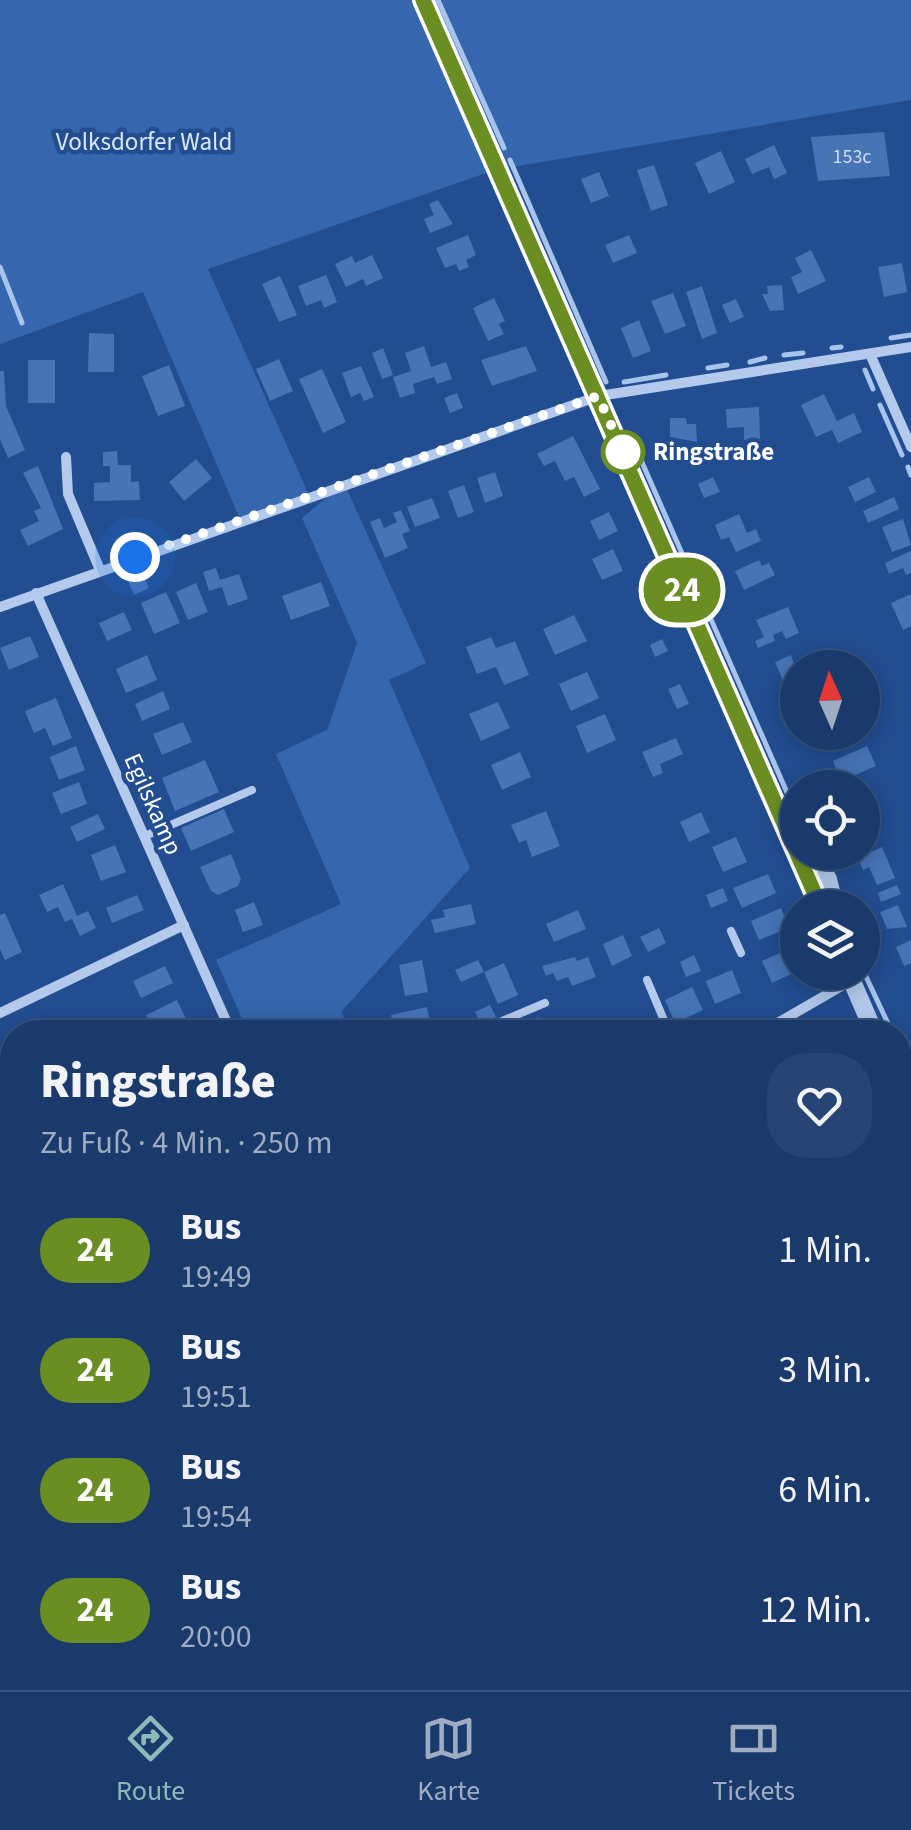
<!DOCTYPE html>
<html lang="de">
<head>
<meta charset="utf-8">
<style>
	:root { --surface:#1a3a6c; --page:#274574; --text:#f1f3f6; --muted:#9fadc2; --line:#38547f; --accent:#8bbbb9 }
	body { margin:0; font-family:"Source Sans 3",sans-serif; background:var(--page); color:var(--text); height:100vh; display:flex; flex-direction:column; font-size:38px; white-space:nowrap }
	* { box-sizing:border-box; margin:0 }
	p { font-size:32px; color:var(--muted) }
	.icon { flex:none; width:55px; height:55px; fill:none; stroke:currentColor; stroke-width:2; stroke-linecap:round; stroke-linejoin:round }
	.map { position:relative; flex:1; overflow:hidden }
	.sheet { position:absolute; left:0px; top:1020px; width:912px; height:670px; display:flex; flex-direction:column; background:var(--surface); border-radius:40px 40px 0 0; box-shadow:0 5px 25px #0003,0 0 0 2px var(--line) }
	.sheet>* { flex:none }
	.badge { padding:0 20px; border-radius:32px; font-size:35px; line-height:65px }
	.needle { width:65px; rotate:357deg }
	.fabs { position:absolute; left:780px; top:650px; display:grid; gap:20px }
	.fabs a { display:grid; place-items:center; width:100px; height:100px; border-radius:50%; background:var(--surface); box-shadow:0 5px 25px #0003,0 0 0 2px var(--line); font-size:50px }
	.you { position:absolute; width:50px; height:50px; margin:-25px; border:8px solid #fff; border-radius:50%; background:#1a73e8; box-shadow:0 0 0 15px #1a73e833 }
	.map>.badge { position:absolute; translate:-50% -50%; box-shadow:0 0 0 5px #fff }
	.round { display:grid; place-items:center; flex:none; width:105px; height:105px; border-radius:40px; background:var(--page) }
	.head { display:flex; align-items:center; justify-content:space-between; height:170px; padding:0 40px }
	h1 { font-size:48px; font-weight:800; line-height:75px }
	ul { padding:0; list-style:none }
	li { display:flex; align-items:center; gap:30px; height:120px; padding:0 40px }
	li div { flex:1 }
	li b { display:block; font-size:38px }
	li em { font-style:normal }
	li .badge { min-width:110px; font-weight:700; text-align:center }
	.menu { display:flex; justify-content:space-around; align-items:center; height:140px; border-top:2px solid var(--line); background:var(--surface); font-size:28px; color:var(--muted) }
	.menu a { display:grid; justify-items:center; gap:5px }
	.menu .selected { color:var(--accent) }
	.map>svg:first-child { display:block }
</style>
</head>
<body>
<div class="map">
<svg width="911" height="1690" viewBox="0 0 911 1690">
	<rect width="100%" height="100%" fill="#224d90"/>
	<path fill="#3666ad" d="M0,0H911V100L495,170L208,269L309,495L240,519L143,292L0,344Z
		M344,483L426,663L389,680L470,868L342,1011L347,1032H248L216,960L341,904L276,754L327,730L357,643L302,518Z
		M223,1678H323L325,1690H232Z
		M648,1678H730L737,1690H653L654,1682Z"/>
	<path fill="#436292" stroke="#a7c4ed" stroke-width="2.5" d="M323,1678H648L654,1690H325Z"/>
	<g fill="none" stroke-linecap="round" stroke-linejoin="round">
		<path stroke="#a7c4ed" stroke-width="5" d="M438,0L504,148
			M510,160L606,382
			M0,267L22,323
			M891,338L911,335
			M832,348L841,347
			M784,355L803,353
			M750,362L765,358
			M708,368L727,365
			M865,370L873,389
			M624,382L666,375
			M880,405L902,455
			M641,460L796,813
			M908,467L911,475
			M862,968L892,1032
			M900,1052L911,1079"/>
	</g>
	<path fill="#4674b5" d="M884,132L890,176L818,181L811,137Z
		M774,145L787,173L774,179L769,167L752,174L745,159Z
		M721,151L735,182L709,194L695,163Z
		M654,165L668,205L651,211L637,170Z
		M599,172L609,196L591,203L581,179Z
		M438,200L453,224L430,233L424,219L434,215L429,204Z
		M468,235L476,255L466,260L469,267L459,271L456,264L445,268L436,248Z
		M629,235L637,253L613,263L605,245Z
		M811,250L826,281L798,294L791,277L802,272L795,258Z
		M372,255L383,278L366,286L363,279L346,287L335,264L352,256L355,263Z
		M902,263L907,292L884,297L878,267Z
		M326,275L337,302L324,308L321,300L306,306L298,286Z
		M280,276L297,315L279,322L262,284Z
		M782,285L784,310L770,311L762,294H768L767,286Z
		M702,286L717,333L702,339L686,292Z
		M673,293L686,326L665,334L651,301Z
		M494,298L505,321L499,324L504,334L488,341L473,308Z
		M736,299L744,317L730,323L722,305Z
		M639,320L651,351L633,358L621,328Z
		M89,333L114,334V372H88Z
		M424,346L431,367L446,362L452,379L437,384L434,377L413,384L415,393L400,398L393,377L411,371L405,353Z
		M526,346L537,371L492,386L481,360Z
		M383,348L393,375L382,379L372,353Z
		M279,359L293,391L270,401L256,369Z
		M28,360H55V403H28Z
		M169,365L185,406L158,416L142,376Z
		M361,366L374,397L364,401L360,393L351,397L342,373Z
		M322,369L346,422L323,433L299,379Z
		M0,371H4L6,406L25,450L8,458L0,439Z
		M457,393L463,408L450,413L444,398Z
		M824,394L837,421L854,413L862,432L838,443L832,430L816,437L801,405Z
		M759,407L760,439L744,440V427L727,428L726,409Z
		M670,418H686L687,424H696L697,442L670,437Z
		M573,436L600,489L584,497L574,477L565,481L555,461L544,466L537,454Z
		M117,451L118,465H131V482L139,481L140,500L94,501V483L110,482V466H103V452Z
		M196,459L212,478L184,501L169,482Z
		M38,466L63,529L28,546L20,530L39,521L34,511L41,508L23,473Z
		M495,472L503,496L485,503L477,478Z
		M713,477L720,492L704,498L698,484Z
		M869,477L876,492L855,502L848,487Z
		M464,485L474,512L458,518L448,491Z
		M894,497L899,509L868,523L863,511Z
		M432,498L440,518L415,527L407,507Z
		M401,510L410,531L402,534L408,548L385,558L370,522L380,518L384,528L397,522L393,513Z
		M609,512L618,531L599,540L590,521Z
		M739,514L747,533L756,529L761,541L736,552L729,537L721,540L715,525Z
		M903,519L911,545L892,552L882,527Z
		M613,549L623,571L602,580L592,559Z
		M911,551V573L906,575L903,568L889,574L885,563Z
		M759,560L762,566L769,563L775,575L744,590L735,571Z
		M216,568L220,580L239,574L248,599L228,606L222,587L209,591L203,572Z
		M143,575L149,588L134,595L128,581Z
		M321,582L330,606L291,620L282,596Z
		M196,583L208,612L188,620L176,592Z
		M166,592L180,623L154,634L141,603Z
		M911,594V626L903,630L891,603Z
		M788,607L799,633L786,639L782,631L773,635L775,641L758,648L755,641L764,637L756,620Z
		M124,612L132,630L107,641L99,623Z
		M574,615L587,641L555,655L543,629Z
		M30,636L39,657L9,670L0,648Z
		M491,637L496,648L515,641L529,675L504,685L496,667L477,674L466,647Z
		M662,639L668,651L655,657L650,645Z
		M147,655L157,680L126,693L116,669Z
		M791,655L798,675L783,681L775,662Z
		M587,672L599,698L571,711L559,684Z
		M680,684L689,704L677,709L668,689Z
		M163,691L170,709L142,721L135,704Z
		M56,698L72,738L53,746L45,728L34,733L25,711Z
		M498,702L510,728L481,741L469,714Z
		M605,714L616,740L587,753L576,726Z
		M183,722L192,742L162,755L153,734Z
		M816,732H850L852,737L839,743L835,733L819,740Z
		M676,738L683,754L660,764L663,773L653,777L642,752Z
		M76,746L85,770L59,780L50,757Z
		M867,746L876,766L841,781L833,761Z
		M520,752L531,777L502,790L491,765Z
		M205,760L219,792L175,811L162,778Z
		M79,782L87,804L61,814L52,793Z
		M868,784L876,801L862,807V786Z
		M224,809L234,832L191,851L181,828Z
		M546,811L560,846L532,857L526,840L519,843L511,825Z
		M701,812L710,832L689,842L680,822Z
		M98,814L105,829L77,842L70,827Z
		M736,837L747,862L723,872L712,847Z
		M115,845L126,872L101,881L91,855Z
		M882,847L895,878L877,885L869,867L863,870L858,858Z
		M231,854L241,879L238,886L218,895L211,891L200,867Z
		M768,874L776,893L742,908L733,888Z
		M63,884L77,916L88,911L96,928L80,936L72,919L65,922L58,907L47,912L39,895Z
		M897,885L901,894L881,902L878,893Z
		M723,888L728,901L711,908L706,895Z
		M137,895L144,910L112,923L106,908Z
		M254,902L263,925L243,932L235,910Z
		M471,904L476,924L435,933L431,920L445,917L443,910Z
		M898,905L907,927L887,929L880,912Z
		M781,908L789,928L759,940L751,921Z
		M578,910L586,929L554,942L546,924Z
		M5,913L22,952L5,960L0,949V915Z
		M659,928L666,943L648,952L640,937Z
		M623,935L632,956L612,966L603,944Z
		M911,940V963L904,966L896,947Z
		M798,945V971L772,983L762,961Z
		M694,955L701,971L686,977L680,962Z
		M575,957L577,961L588,957L596,977L572,986L568,977L557,981L553,973L546,976L542,966Z
		M422,960L428,992L405,996L399,965Z
		M478,960L484,972L504,963L518,995L498,1004L484,972L461,982L455,970Z
		M165,966L173,983L141,998L133,981Z
		M732,970L741,993L715,1004L706,981Z
		M692,987L703,1010L675,1023L665,1000Z
		M177,1000L188,1023L155,1032L146,1015Z
		M490,1005L496,1017L481,1024L475,1012Z
		M427,1007L431,1029L395,1032L391,1015Z
		M538,1017L544,1030L501,1032Z
		M656,1019L663,1032H635L633,1029Z
		M840,1020L845,1032H810Z
		M904,1200L911,1225L900,1231V1203Z
		M12,1249V1274L8,1276L0,1254Z
		M12,1362V1400L0,1371Z
		M12,1495V1575L0,1551V1542L8,1538L0,1523V1502Z
		M906,1647L911,1662L901,1667L905,1676L900,1678V1649Z
		M6,1666L17,1686L0,1690V1670Z
		M85,1678H114L127,1690H91Z
		M148,1678H179L164,1690H155Z"/>
	<g fill="none" stroke-linecap="round" stroke-linejoin="round">
		<path stroke="#b3caec" stroke-width="8" d="M145,836L252,790
			M731,931L741,953
			M647,980L669,1032
			M476,1032L545,1003
			M9,1321L12,1328
			M0,1406L12,1433"/>
		<path stroke="#b3caec" stroke-width="10" d="M870,354L911,447
			M66,457L68,494L100,570
			M36,593L231,1032
			M0,607L599,396L911,347
			M0,1013L184,925
			M762,1032L852,980
			M0,1474L12,1467
			M0,1611L12,1633
			M39,1678L47,1690
			M843,1678L849,1690"/>
		<path stroke="#b3caec" stroke-width="18" d="M423,0L821,908
			M811,852L828,879L835,908
			M848,972L874,1032
			M900,1092L911,1117"/>
	</g>
	<g fill="none" stroke-linecap="round" stroke-linejoin="round">
		<g stroke="#fff" stroke-width="22">
			<path id="line" d="M423,0L821,908"/>
		</g>
		<use href="#line" stroke="#6b8e23" stroke-width="15"/>
		<path stroke="#fff" stroke-width="10" stroke-dasharray="0 18" d="M135,557L598,396L623,452"/>
	</g>
	<circle fill="#fff" stroke="#6b8e23" stroke-width="5" cx="623" cy="452" r="20"/>
	<g text-anchor="middle" dominant-baseline="central" stroke-width="9" stroke-linejoin="round" paint-order="stroke">
		<g font-size="20" fill="#d1dcec">
			<text x="852" y="157">153c</text>
		</g>
		<g font-size="25" fill="#d8e6f9" stroke="#224d90">
			<text x="144" y="142">Volksdorfer Wald</text>
		</g>
		<g font-size="25" font-weight="bold" fill="#fff" stroke="#224d90" text-anchor="start">
			<text x="653" y="452">Ringstraße</text>
		</g>
		<g font-size="25" fill="#fff" stroke="#224d90">
			<text transform="translate(153 804) rotate(66)">Egilskamp</text>
		</g>
	</g>
</svg>
<div class="fabs">
<a><svg class="needle" viewBox="-14 -14 28 28"><path d="M0-13l5 13h-10z" fill="#e53935"/><path d="M0 13l5-13h-10z" fill="#9fadc2"/></svg></a>
<a><svg class="icon" aria-label="locate" viewBox="0 0 24 24"><circle cx="12" cy="12" r="6"/><path d="M12 2v4M12 18v4M2 12h4M18 12h4"/></svg></a>
<a><svg class="icon" aria-label="layers" viewBox="0 0 24 24"><path d="M12 4l9 5-9 5-9-5zM3 14l9 5 9-5"/></svg></a>
</div>
<div class="you" style="left:135px;top:557px"></div>
<b class="badge" style="left:682px;top:590px;background:#6b8e23;color:#fff">24</b>
<section class="sheet">
<div class="head"><div><h1>Ringstraße</h1><p>Zu Fuß · 4 Min. · 250 m</p></div><a class="round"><svg class="icon" aria-label="heart" viewBox="0 0 24 24"><path d="M12 20l-8-8c-3-5 5-10 8-4 3-6 11-1 8 4z"/></svg></a></div>
<ul>
<li><span class="badge" style="background:#6b8e23;color:#fff">24</span><div><b>Bus</b><p>19:49</p></div><em>1 Min.</em></li>
<li><span class="badge" style="background:#6b8e23;color:#fff">24</span><div><b>Bus</b><p>19:51</p></div><em>3 Min.</em></li>
<li><span class="badge" style="background:#6b8e23;color:#fff">24</span><div><b>Bus</b><p>19:54</p></div><em>6 Min.</em></li>
<li><span class="badge" style="background:#6b8e23;color:#fff">24</span><div><b>Bus</b><p>20:00</p></div><em>12 Min.</em></li>
</ul>
</section>
</div>
<nav class="menu">
<a class="selected"><svg class="icon" aria-label="directions" viewBox="0 0 24 24"><path d="M12 3l9 9-9 9-9-9zM9 14v-3h6M13 9l2 2-2 2"/></svg>Route</a>
<a><svg class="icon" aria-label="map" viewBox="0 0 24 24"><path d="M3 6l6-2 6 2 6-2v14l-6 2-6-2-6 2zM9 4v14M15 6v14"/></svg>Karte</a>
<a><svg class="icon" aria-label="tickets" viewBox="0 0 24 24"><path d="M3 7h18v10H3zM15 7v10"/></svg>Tickets</a>
</nav>
</body>
</html>
